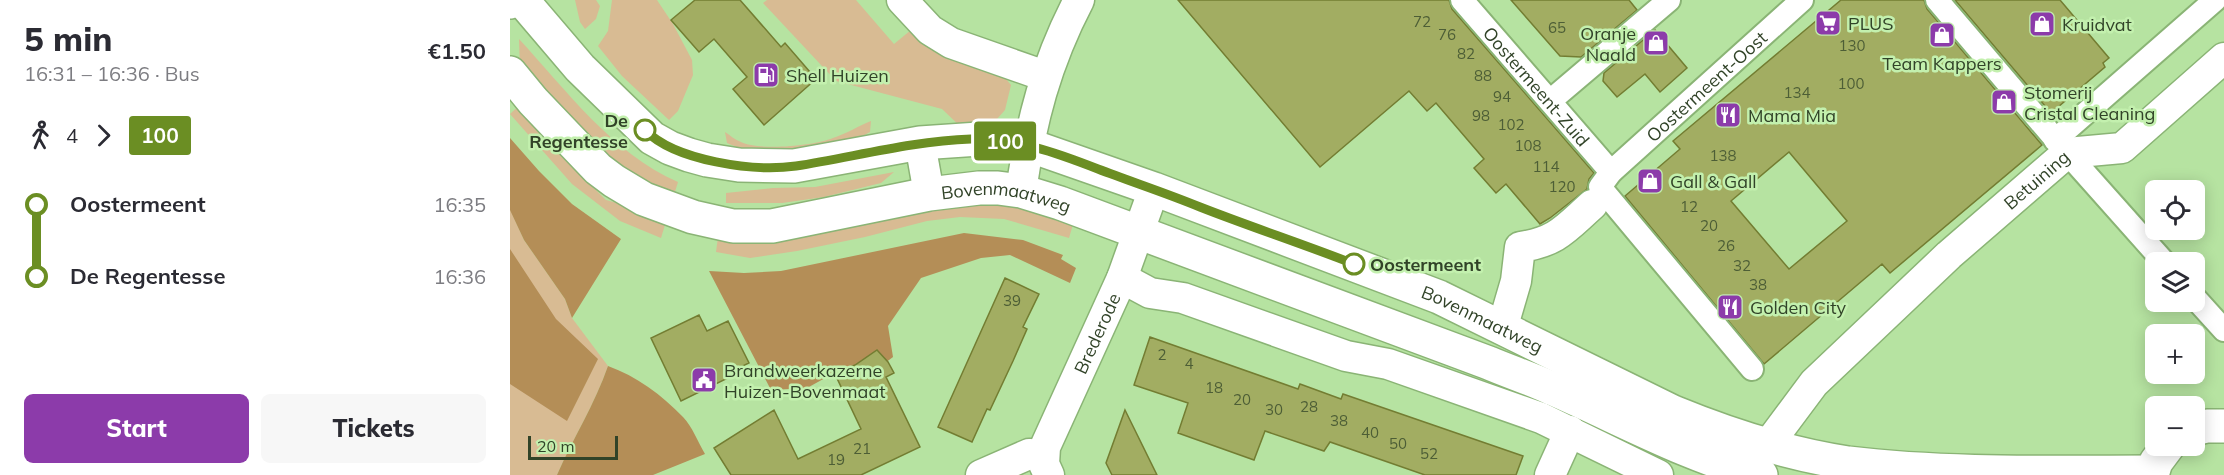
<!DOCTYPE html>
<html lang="en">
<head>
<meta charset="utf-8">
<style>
	:root { --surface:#fff; --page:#f7f7f7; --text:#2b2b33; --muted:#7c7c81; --accent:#8c3baa }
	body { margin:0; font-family:Mulish,sans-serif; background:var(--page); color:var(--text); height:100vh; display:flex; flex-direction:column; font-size:22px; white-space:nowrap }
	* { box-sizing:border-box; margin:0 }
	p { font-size:20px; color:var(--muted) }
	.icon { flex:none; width:33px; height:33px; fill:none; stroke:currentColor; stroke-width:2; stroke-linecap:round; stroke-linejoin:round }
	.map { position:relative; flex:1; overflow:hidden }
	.panel { display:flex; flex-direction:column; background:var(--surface); width:510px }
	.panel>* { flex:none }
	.badge { padding:0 12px; border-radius:4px; font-size:21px; line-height:39px }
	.controls { position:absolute; left:1635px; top:180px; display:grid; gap:12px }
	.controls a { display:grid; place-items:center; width:60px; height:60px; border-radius:9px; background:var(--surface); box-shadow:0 3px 15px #0003; font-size:30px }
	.scale { position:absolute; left:18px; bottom:15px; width:90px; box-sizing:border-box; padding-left:6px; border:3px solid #314328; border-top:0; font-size:16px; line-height:21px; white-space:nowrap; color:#314328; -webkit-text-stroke:4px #c3f0ae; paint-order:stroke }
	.map>.badge { position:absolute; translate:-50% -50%; box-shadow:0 0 0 3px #fff }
	.legs { display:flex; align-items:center; gap:9px; height:66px; padding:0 24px; font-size:20px }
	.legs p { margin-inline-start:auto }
	.headline { display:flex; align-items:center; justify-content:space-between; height:102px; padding:0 24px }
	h1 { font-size:33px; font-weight:800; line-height:45px }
	.button { display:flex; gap:12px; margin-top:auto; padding:12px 24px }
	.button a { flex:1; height:69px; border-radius:9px; background:var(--accent); color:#fff; font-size:24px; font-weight:800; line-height:69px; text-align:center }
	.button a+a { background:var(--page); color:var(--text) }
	ul { padding:0 24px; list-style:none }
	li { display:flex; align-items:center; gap:21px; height:72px; font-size:22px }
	li i { display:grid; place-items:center; width:9px; height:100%; margin:0 8px; background:currentColor }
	li i::after { content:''; width:15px; height:15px; margin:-8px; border:4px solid; border-radius:50%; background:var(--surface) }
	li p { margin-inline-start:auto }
	li:first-child i { background:linear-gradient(#0000 50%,currentColor 0) }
	li:last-child i { background:linear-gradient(currentColor 50%,#0000 0) }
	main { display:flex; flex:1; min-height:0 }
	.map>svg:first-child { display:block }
</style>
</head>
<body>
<main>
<section class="panel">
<div class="headline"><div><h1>5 min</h1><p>16:31 – 16:36 · Bus</p></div><b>€1.50</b></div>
<div class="legs"><svg class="icon" aria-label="walk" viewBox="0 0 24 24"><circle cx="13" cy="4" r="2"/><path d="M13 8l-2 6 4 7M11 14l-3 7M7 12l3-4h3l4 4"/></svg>4<svg class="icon" aria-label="forward" viewBox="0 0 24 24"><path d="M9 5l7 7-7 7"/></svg><b class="badge" style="background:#6b8e23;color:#fff">100</b></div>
<ul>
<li><i style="color:#6b8e23"></i><b>Oostermeent</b><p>16:35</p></li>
<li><i style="color:#6b8e23"></i><b>De Regentesse</b><p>16:36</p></li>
</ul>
<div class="button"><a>Start</a><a>Tickets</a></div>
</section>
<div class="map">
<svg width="1714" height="475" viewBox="0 0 1714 475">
	<rect width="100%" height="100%" fill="#b6e3a1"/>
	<path fill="#d8bb93" d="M65,0H86L90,6L86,19L75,29L70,22Z
		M102,0H147L163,24L182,60L183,75L168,111L159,120L112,76L88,46L98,31Z
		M257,0H346L384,44L401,30L491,73L501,85L495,110L479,128L453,129L432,109L326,81L253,3Z
		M9,39C57,91 102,153 168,182L164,195L134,187L84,148L10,69Z
		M11,104L21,114L31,136L96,200L125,208L155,225L151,238L110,221L62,184L0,114Z
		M361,121L360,132L334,146L256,159L217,143L215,132C220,135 225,140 231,142C250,151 303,146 323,138C336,134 348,126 361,121Z
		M384,172L371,183L314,197L272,203H216V193L263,188L305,187Z
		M431,202H496L564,221L559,238L494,219L450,217L417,221L355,237L287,251L240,258L206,252L208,237Z
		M0,209L14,240L55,299L62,318L98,366C85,404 63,438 47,475H0Z"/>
	<path fill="#b48e57" d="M0,138L29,171L62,204L111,239L62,318L55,299L14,240L0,210Z
		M454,233L513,240L553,255L551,259L566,268L560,283L500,255L471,258L411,278L378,326L383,357L350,382L337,366L297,388L261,390L199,271L234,273L271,271Z
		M0,249L46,319L88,359L57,421L0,384Z
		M98,366C126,376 152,395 173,417C182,426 188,442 195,454L143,475H47C63,438 85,404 98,366Z"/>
	<path fill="#a2ad62" stroke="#737d32" stroke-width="1.5" fill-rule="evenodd" d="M185,0H230L271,47L275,43L306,79L254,125L223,89L237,77L204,39L189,52L161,20Z
		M668,0H939L942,9L1084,173L1079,179L1077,189L1040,218L1030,224L996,184L986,193L964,168L974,159L926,103L917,111L899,91L810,167Z
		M1001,0H1119L1127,10L1071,57L1050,56Z
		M1331,0H1414L1417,9L1532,145L1380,273L1372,264L1254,364L1115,196L1170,149L1163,141ZM1279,152L1337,221L1279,269L1221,201Z
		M1445,0H1550L1599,58L1593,63L1595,67L1541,113Z
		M1145,30L1177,68L1150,92L1135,74L1107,97L1093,81L1094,73Z
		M495,278L529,294L513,327L517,329L503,361L480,410L477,409L462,442L428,427Z
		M189,315L197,331L218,321L239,363L218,373L220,377L171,401L141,338Z
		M640,337L788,389L790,384L831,399L833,394L1013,456L1006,475H915L820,442L814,451L755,431L744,460L668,433L678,403L624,385Z
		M367,350L378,362L384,373L376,377L410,447L351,475H221L204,448L264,410L288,459L351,429L325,374L345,365Z
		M615,410L647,475H602L596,463Z"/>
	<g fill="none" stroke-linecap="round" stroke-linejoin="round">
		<g stroke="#8ab475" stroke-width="26">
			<g id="pedestrian">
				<path id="s1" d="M952,0L1101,172"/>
				<path d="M1427,0L1557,153L1654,262"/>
				<path d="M1040,101L1159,0"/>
				<path d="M1545,140L1705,0"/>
				<path d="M1684,297L1714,330"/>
				<path id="s2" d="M1242,369L1090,187L1101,172L1292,0"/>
			</g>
		</g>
		<g stroke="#8ab475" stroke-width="33">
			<g id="minor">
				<path d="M392,0L420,30L441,43L535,76"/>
				<path d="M410,143L419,194"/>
				<path d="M511,191C521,121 536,63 569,0"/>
				<path d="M612,278L640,293L673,298L836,356L878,364L1031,418L1148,475"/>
				<path d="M992,329L1006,281L1010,247C1047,242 1056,228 1082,205"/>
				<path id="s3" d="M1257,446L1304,383L1439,255L1557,153L1612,148L1714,58"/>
				<path d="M471,475L519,454L534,455"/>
				<path id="s4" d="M539,475L534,464L535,447L612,278L644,189"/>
				<path d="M1040,475L1060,431"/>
			</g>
		</g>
		<g stroke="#8ab475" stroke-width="36">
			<g id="tertiary">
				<path id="s5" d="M12,0L70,68L142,138L160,148L179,155L197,160L229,165L284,166L410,143L469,139L491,140L518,145L644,189L929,297L1163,412C1219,435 1278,454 1338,463C1439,475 1540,472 1642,472"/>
				<path id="s6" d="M0,73L23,101L88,169L104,181L134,199L183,217L223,226H262L419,194L469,188H488L511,191L550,203L979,363C1000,372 1022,379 1043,389C1114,420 1175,455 1251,475"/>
				<path d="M1684,429L1697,426H1714"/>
				<path d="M1642,475L1646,462L1658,446"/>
			</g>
		</g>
		<g stroke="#8ab475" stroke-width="36">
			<path id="secondary" d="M0,2L3,0"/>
		</g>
		<use href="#pedestrian" stroke="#fff" stroke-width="22"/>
		<use href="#minor" stroke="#fff" stroke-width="30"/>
		<use href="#tertiary" stroke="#fff" stroke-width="33"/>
		<use href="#secondary" stroke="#fff" stroke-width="33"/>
	</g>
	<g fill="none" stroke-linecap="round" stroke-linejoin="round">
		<g stroke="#fff" stroke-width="14">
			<path id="line-1" d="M135,130C165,161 244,172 286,166C344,157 401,141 461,139C506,138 547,153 588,169C622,182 656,193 690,207C741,227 793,244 844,264"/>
		</g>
		<use href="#line-1" stroke="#6b8e23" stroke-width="9"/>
	</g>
	<defs>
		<g id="supermarket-square" transform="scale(1.35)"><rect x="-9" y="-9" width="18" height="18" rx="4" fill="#8c3baa" stroke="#c3f0ae"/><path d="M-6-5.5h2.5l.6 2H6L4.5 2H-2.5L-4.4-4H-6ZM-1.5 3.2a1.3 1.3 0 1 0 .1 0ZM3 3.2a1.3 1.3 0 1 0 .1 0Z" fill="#fff"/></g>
		<g id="shop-square" transform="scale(1.35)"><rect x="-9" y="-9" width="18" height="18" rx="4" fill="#8c3baa" stroke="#c3f0ae"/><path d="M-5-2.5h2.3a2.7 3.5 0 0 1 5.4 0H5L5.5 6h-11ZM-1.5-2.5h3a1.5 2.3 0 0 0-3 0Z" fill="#fff"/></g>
		<g id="fuel-square" transform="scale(1.35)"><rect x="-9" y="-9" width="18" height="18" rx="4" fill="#8c3baa" stroke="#c3f0ae"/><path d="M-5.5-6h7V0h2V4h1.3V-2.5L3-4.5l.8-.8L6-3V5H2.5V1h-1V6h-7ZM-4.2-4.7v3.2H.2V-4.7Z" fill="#fff"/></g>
		<g id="restaurant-square" transform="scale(1.35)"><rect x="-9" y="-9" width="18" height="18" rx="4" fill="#8c3baa" stroke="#c3f0ae"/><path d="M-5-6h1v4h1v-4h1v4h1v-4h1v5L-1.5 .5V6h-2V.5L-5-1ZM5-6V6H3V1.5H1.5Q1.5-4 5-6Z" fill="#fff"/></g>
		<g id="civic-square" transform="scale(1.35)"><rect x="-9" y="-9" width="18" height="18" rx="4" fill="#8c3baa" stroke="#c3f0ae"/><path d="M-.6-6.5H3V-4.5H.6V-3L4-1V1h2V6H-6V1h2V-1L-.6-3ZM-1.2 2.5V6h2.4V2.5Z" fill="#fff"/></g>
	</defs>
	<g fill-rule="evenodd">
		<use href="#supermarket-square" x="1318" y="23"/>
		<use href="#shop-square" x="1532" y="24"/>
		<use href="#shop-square" x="1432" y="35"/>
		<use href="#shop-square" x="1146" y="43"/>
		<use href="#fuel-square" x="256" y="75"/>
		<use href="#shop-square" x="1494" y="102"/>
		<use href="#restaurant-square" x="1218" y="115"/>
		<use href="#shop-square" x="1140" y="181"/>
		<use href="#restaurant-square" x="1220" y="307"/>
		<use href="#civic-square" x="194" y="380"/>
	</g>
	<g fill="#fff" stroke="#6b8e23" stroke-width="3">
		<circle cx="135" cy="130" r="10"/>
		<circle cx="844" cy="264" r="10"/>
	</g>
	<g text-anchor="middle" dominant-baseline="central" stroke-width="5" stroke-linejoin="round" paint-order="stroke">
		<g font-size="15" fill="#4d5e36">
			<text x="912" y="21">72</text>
			<text x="1047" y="27">65</text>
			<text x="937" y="34">76</text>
			<text x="1342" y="45">130</text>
			<text x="956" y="53">82</text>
			<text x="973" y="75">88</text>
			<text x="1341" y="83">100</text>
			<text x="1287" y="92">134</text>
			<text x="992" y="96">94</text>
			<text x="971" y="115">98</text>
			<text x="1001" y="124">102</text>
			<text x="1018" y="145">108</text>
			<text x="1213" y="155">138</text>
			<text x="1036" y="166">114</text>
			<text x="1052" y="186">120</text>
			<text x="1179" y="206">12</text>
			<text x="1199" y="225">20</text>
			<text x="1216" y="245">26</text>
			<text x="1232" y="265">32</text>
			<text x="1248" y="284">38</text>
			<text x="502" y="300">39</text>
			<text x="652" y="354">2</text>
			<text x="679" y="363">4</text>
			<text x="704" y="387">18</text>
			<text x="732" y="399">20</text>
			<text x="799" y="406">28</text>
			<text x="764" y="409">30</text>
			<text x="829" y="420">38</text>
			<text x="860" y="432">40</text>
			<text x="888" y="443">50</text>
			<text x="352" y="448">21</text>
			<text x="919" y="453">52</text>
			<text x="326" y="459">19</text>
		</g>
		<g font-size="18" fill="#314328" stroke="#c3f0ae" text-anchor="start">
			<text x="1338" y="23">PLUS</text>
			<text x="1552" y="24">Kruidvat</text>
			<text x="1126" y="33" text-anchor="end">Oranje<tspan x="1126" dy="21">Naald</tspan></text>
			<text x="1432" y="63" text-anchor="middle">Team Kappers</text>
			<text x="276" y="75">Shell Huizen</text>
			<text x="1514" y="92">Stomerij<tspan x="1514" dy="21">Cristal Cleaning</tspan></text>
			<text x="1238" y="115">Mama Mia</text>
			<text x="1160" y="181">Gall &amp; Gall</text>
			<text x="1240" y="307">Golden City</text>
			<text x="214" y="370">Brandweerkazerne<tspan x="214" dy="21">Huizen-Bovenmaat</tspan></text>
		</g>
		<g font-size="18" fill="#314328" stroke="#c3f0ae">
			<text stroke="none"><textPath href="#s1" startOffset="114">Oostermeent-Zuid</textPath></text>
			<text stroke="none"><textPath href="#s2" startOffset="384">Oostermeent-Oost</textPath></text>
			<text stroke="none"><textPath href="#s3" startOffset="380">Betuining</textPath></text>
			<text stroke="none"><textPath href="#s6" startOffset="556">Bovenmaatweg</textPath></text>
			<text stroke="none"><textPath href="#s5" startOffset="1060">Bovenmaatweg</textPath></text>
			<text stroke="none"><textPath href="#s4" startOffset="154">Brederode</textPath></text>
		</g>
		<g font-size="18" font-weight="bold" fill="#314328" stroke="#c3f0ae" text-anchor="end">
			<text x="118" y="120">De<tspan x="118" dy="21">Regentesse</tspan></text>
			<text x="860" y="264" text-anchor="start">Oostermeent</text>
		</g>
	</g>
</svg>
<div class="controls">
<a><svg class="icon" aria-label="locate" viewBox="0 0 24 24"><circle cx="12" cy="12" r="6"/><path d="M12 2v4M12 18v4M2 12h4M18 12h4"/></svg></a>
<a><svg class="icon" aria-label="layers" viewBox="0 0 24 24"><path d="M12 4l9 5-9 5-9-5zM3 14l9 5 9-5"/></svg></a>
<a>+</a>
<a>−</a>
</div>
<div class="scale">20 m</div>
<b class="badge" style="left:495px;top:141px;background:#6b8e23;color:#fff">100</b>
</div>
</main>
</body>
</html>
